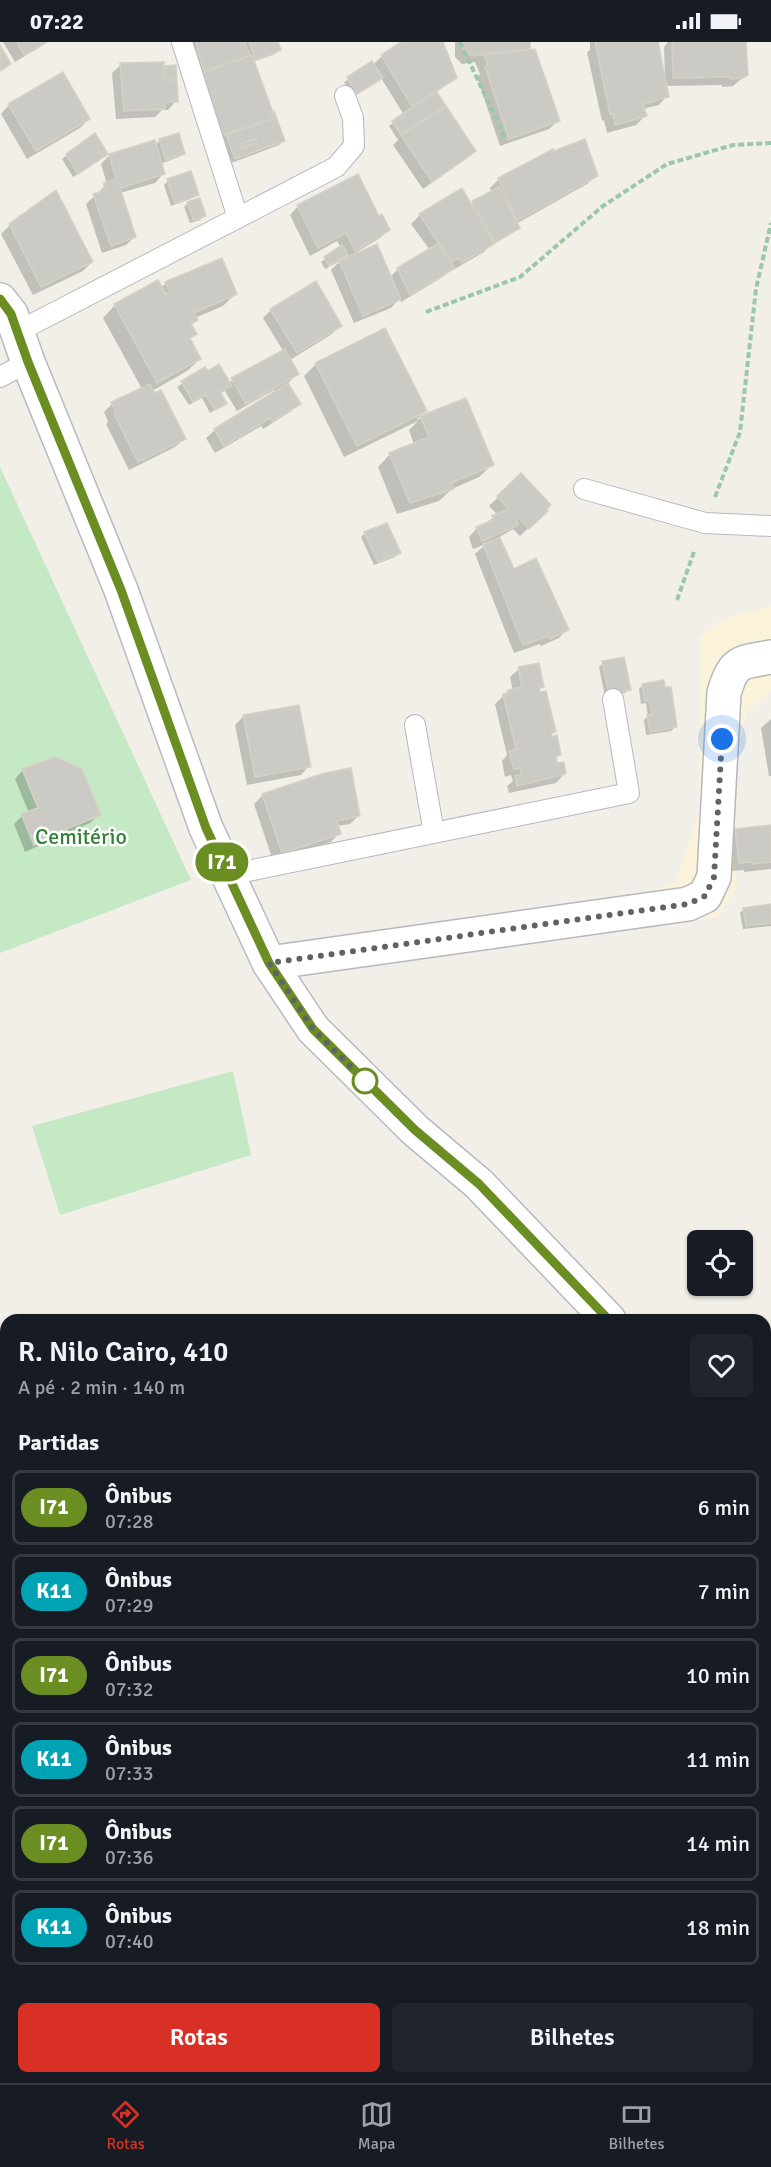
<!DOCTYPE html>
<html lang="pt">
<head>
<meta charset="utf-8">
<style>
	:root { --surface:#171b24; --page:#20242c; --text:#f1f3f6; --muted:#9ea1a6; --line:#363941; --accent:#d93025 }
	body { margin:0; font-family:Signika,sans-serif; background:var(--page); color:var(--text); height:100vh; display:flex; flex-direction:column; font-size:22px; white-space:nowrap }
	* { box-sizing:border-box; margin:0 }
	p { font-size:20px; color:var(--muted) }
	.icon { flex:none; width:33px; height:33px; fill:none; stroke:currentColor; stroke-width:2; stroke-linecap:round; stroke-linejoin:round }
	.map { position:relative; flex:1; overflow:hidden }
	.panel { position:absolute; left:0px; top:1272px; width:771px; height:770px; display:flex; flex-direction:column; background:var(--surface); border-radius:18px 18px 0 0; box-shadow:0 2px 4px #0004 }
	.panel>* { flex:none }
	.badge { padding:0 12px; border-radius:20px; font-size:21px; line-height:39px }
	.buttons { position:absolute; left:687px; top:1188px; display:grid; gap:12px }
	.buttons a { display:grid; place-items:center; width:66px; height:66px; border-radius:9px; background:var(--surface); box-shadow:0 2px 4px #0004; font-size:30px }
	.you { position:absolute; width:30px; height:30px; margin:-15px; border:4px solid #fff; border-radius:50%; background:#1a73e8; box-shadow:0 0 0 9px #1a73e833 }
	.map>.badge { position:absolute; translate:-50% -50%; box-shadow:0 0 0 3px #fff }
	h2 { padding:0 18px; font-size:22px; line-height:54px }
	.round { display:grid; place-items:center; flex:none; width:63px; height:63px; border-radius:9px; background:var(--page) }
	.overview { display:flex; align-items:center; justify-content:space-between; height:102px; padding:0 18px }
	h1 { font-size:28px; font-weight:600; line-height:45px }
	.button { display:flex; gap:12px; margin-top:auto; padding:12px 18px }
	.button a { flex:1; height:69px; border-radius:9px; background:var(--accent); color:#fff; font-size:24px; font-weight:600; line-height:69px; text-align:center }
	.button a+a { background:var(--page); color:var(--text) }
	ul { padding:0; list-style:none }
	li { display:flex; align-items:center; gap:18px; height:75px; margin:0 12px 9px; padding:0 6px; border:3px solid var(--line); border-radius:9px }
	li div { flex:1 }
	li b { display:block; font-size:22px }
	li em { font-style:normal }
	li .badge { min-width:66px; font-weight:700; text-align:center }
	.status { display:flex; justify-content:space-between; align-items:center; height:42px; padding:0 30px; background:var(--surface); direction:ltr }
	.status svg { height:16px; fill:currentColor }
	.tabs { display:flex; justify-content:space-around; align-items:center; height:84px; border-top:2px solid var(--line); background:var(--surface); font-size:16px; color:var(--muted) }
	.tabs a { display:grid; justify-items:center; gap:3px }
	.tabs .active { color:var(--accent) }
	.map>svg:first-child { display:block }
</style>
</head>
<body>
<div class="status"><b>07:22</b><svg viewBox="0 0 49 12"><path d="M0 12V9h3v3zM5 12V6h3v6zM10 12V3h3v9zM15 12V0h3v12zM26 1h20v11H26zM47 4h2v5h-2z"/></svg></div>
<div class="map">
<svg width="771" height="2041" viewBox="0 0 771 2041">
	<rect width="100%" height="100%" fill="#f1efe8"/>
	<path fill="#c5e8c5" d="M0,425L191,838L0,911Z
		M233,1029L251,1113L60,1173L32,1084Z"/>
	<path fill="#fbf3d9" d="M771,564V649L747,669L735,720L732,779L737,844L718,875L679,881L652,867L643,852L676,840L699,771V596L725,576Z"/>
	<path fill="#0003" d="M3,0H48L15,20Z
		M184,0H276L279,8L275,12L253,20L283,99L279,103L231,121Z
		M404,0H441L455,35L435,51L474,109L466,117L423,147L393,103L398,98L389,84L404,73L381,36L353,55L344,40L373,23L382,14Z
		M455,0H529L528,9L558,79L549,87L500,104L477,35L480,32L475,20L462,22L455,15Z
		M590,0H656L663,33H665L664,5L668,0H663H745L746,33L733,44L722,45V43L665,44L667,54L659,63L643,67L645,74L636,83L607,91L604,78L602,79L587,10L590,8Z
		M121,23L176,59L168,68H162L155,75L116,77L112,31Z
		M9,63L89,77L80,86L27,117L1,72Z
		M94,93L102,116L73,135L62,117Z
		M160,98L183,111L179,115L160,122L163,132L155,141L120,151L135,195L126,203L102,211L86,162L107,142L101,122L110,113L155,103Z
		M596,133L587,142L516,182L518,186L514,190L490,203L484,210L453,228L452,226L444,234L401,260L399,257L391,266L354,281L331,228L340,219L325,227L321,220L341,206L337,199L310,214L290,173L298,164L378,176L389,188L380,196L355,211L390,235L397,228L430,208L411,182L420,173L470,163L492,151L490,146L499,137Z
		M168,139L197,152L193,156L171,164L164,143Z
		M188,161L204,174L200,178L190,181L184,165Z
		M10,183L92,220L83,229L33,253L1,192Z
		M166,241L235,252L223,264L195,276L196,278L190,283L195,292L189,298L200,317L187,329L152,349L184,397L175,405L129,428L106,382L108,380L104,370L112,362L142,347L103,276L115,263L161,246Z
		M271,268L340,284L332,292L290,318L297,332L287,342L299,362L290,370L263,387L261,384L215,411L206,396L215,388L276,351L274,348L237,369L225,349L219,352L225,362L210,371L202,356L189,363L177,345L205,327L228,341L283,309L263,276Z
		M316,322L425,369L416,378L465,358L492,423L479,435L452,447L439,459L397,472L378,425L390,412L414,402L409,388L418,379L344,415L304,334Z
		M521,433L546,469L520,494L513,487L498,496L513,529L567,587L559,596L541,604L540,602L514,611L475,512L486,502L473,507L469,495L477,486L498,473L489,464Z
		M365,491L399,511L395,515L374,523L361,495Z
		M603,621L629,647L625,651L605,655L599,625Z
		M519,627L542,645L538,649L554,690L550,694L560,713L555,717L556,722L564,732L556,741L509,751L507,744L513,739L511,733L505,735L502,719L507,713L495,662L508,649H513L510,635Z
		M643,643L675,685L671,689L646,693L644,678L648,674L646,661L641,662L639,647Z
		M298,664L309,724L301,733L247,743L235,683L243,675Z
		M771,677V734H769L761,686Z
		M23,728L99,773L90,781L25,810L14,782L22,774L29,771L15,737Z
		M263,753L359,773L350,782L337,784L339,791L331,800L273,819L254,762Z
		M771,784V827L744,830V828L731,829L727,797L736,788Z
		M771,864V884L743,887L740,871L744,867Z
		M771,1777V1829L770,1830L765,1816V1780Z
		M765,1899L767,1904L771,1903V1954L765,1956Z
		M16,2036H88V2041H16Z
		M360,2036H455L458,2041H355Z
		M519,2036H557L542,2041H521Z
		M642,2036H660L661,2037L658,2041H645Z
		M711,2036H741L729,2041H714Z"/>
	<path fill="#cccac5" stroke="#d6d1c6" stroke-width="1.5" d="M17,0H46L24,13Z
		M196,0H245L250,14L204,30L197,8L198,7Z
		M249,0H278L281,8L256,18Z
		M401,0H443L457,36L412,65L381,13Z
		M463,0H530V7L471,14L463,7Z
		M595,0H658L669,55L643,62L647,74L615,83L613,71L610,72Z
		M672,0H746L748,33L743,36L730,37V35L673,36Z
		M0,3L11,22L0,29Z
		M535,7L560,79L509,97L485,25L488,24L484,12Z
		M252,13L275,76L221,94L200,31Z
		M372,19L383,36L357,52L347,35Z
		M164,20V38H177L178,60H165V67L124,69L120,21Z
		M176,23L177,38H164V24Z
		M63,30L90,77L36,109L8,62Z
		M436,49L446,64L401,93L392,79Z
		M446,64L476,109L432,140L401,93Z
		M274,69L285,99L235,117L226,92L275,76L272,70Z
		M95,91L108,112L78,132L66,112Z
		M179,91L185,112L166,118L159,97Z
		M255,97L257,101L242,106L240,102Z
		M585,97L598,134L517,179L498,136L553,107L554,109Z
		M155,98L165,132L120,146L136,195L111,204L93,152L104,149V141L116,137L109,112Z
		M191,129L199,153L175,161L167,137Z
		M358,132L379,174L382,172L390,188L355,209L346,191L318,206L297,163Z
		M499,145L520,186L495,201L472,159Z
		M462,146L494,202L462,221L459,216L451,220L419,172Z
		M56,148L93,220L41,245L9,182Z
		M200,156L206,174L194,178L187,160Z
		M439,201L455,226L410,253L397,226Z
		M377,202L401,257L363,274L339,219Z
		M342,203L348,213L329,224L324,215Z
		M222,216L237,252L196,270L192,266L198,278L191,282L197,292L190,296L201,317L157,341L114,262L158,238L166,252L170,250L165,240Z
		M316,239L342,284L297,311L270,267Z
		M385,286L427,369L357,404L315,321Z
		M285,307L299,332L246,362L231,336Z
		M219,322L232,344L220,350L227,362L215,368L206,353L193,360L181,339L205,325L208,329Z
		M288,341L301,362L272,380L270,376L224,404L214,387Z
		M150,342L155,351L161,348L186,397L138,420L114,372L116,370L111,360Z
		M466,356L494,423L451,441L454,447L410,461L389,411L429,395L420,374Z
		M521,431L551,463L547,467L548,469L529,487L517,474L516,475L518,483L482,499L476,485L494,478L492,474L509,467L497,454Z
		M387,481L401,511L378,520L364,490Z
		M500,496L514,527L536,516L569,588L550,597L549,594L523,603L483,502Z
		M624,615L631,648L609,652L602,619Z
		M539,621L544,645L539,646L540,650L546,649L556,690L551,691L552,695L557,693L561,713L556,714L557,721L564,720L566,732L517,744L515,734L522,733L520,726L514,727L509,709L516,707L503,652L508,651V648L522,645L518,625Z
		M664,638L665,645H671L677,685L650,690L647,673L652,672L649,658L645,659L642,642Z
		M299,663L311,725L255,735L243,673Z
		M55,715L82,727L101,773L54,792L55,794L34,803L21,772L38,766L22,727Z
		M351,726L360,774L337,779L341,792L282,811L262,752L321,732Z
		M771,783V820L752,822V820L739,821L735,787Z
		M771,862V881L746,884L743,866Z
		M771,1776V1801L765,1784V1778Z
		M765,1855L771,1870V1884L765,1887Z
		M765,1896L768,1902L771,1901V1947L765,1950Z
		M765,2003L771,2015V2017L765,2020Z
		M23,2036H89V2041H23Z
		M361,2036H457L459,2041H364Z
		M524,2036H553L537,2041H526Z
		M648,2036H662L663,2038L658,2041H651Z"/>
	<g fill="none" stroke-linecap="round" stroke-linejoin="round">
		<g stroke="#b5b8bc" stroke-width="22">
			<path id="lane" d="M182,0L238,176
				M17,290L336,125L354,104L353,76L345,54
				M0,335L28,320
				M584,447L705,481L771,484
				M415,683L434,791
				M228,833L629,751L613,657"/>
		</g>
		<g stroke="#b5b8bc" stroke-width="36">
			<path id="street" d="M269,921L688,862L705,854L714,835L724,651C734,618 739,621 771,615
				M765,1735L771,1733"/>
		</g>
		<g stroke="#b6babf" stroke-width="36">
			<path id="secondary" d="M0,258L11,272L28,320L121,548L206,786L269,921L313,987L415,1088L479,1142L609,1278
				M765,1460L771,1469"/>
		</g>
		<path stroke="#9cc7a9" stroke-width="4" stroke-dasharray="6 3" stroke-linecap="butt" d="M460,0L505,96
			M426,270L520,235L603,164L667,122L733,103L771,101
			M715,455L740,390L756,247L771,181
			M677,558L695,507"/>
		<use href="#lane" stroke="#fff" stroke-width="20"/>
		<use href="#street" stroke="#fff" stroke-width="33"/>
		<use href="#secondary" stroke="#fff" stroke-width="33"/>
	</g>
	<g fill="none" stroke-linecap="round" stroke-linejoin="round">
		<g stroke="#fff" stroke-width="14">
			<path id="line" d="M0,257L11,272L28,320L121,548L206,786L269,921L313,987L415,1088L479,1142L609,1278"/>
		</g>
		<use href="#line" stroke="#6b8e23" stroke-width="9"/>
		<path stroke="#5f6368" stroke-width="6" stroke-dasharray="0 10.8" d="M365,1039L313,987L269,921L688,862L705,854L714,835L722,697"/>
	</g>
	<circle fill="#fff" stroke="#6b8e23" stroke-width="3" cx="365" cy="1039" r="12"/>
	<g text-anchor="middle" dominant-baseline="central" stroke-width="5" stroke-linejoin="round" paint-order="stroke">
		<g font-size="22" fill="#348238" stroke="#fff">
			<text x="81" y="794">Cemitério</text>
		</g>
	</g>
</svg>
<div class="buttons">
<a><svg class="icon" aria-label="locate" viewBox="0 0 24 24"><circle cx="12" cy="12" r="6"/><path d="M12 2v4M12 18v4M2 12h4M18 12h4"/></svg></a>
</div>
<div class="you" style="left:722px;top:697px"></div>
<b class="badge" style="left:222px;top:820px;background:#6b8e23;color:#fff">I71</b>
<section class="panel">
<div class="overview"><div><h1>R. Nilo Cairo, 410</h1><p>A pé · 2 min · 140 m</p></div><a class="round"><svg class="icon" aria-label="heart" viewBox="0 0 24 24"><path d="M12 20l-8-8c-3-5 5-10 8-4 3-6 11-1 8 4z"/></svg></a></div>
<h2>Partidas</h2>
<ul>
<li><span class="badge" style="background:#6b8e23;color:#fff">I71</span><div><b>Ônibus</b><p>07:28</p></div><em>6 min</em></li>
<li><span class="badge" style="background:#00a3b4;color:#fff">K11</span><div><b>Ônibus</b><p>07:29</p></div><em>7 min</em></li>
<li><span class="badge" style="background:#6b8e23;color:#fff">I71</span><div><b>Ônibus</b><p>07:32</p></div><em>10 min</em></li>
<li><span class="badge" style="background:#00a3b4;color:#fff">K11</span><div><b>Ônibus</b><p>07:33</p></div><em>11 min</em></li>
<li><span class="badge" style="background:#6b8e23;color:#fff">I71</span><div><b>Ônibus</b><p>07:36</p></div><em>14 min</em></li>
<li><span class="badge" style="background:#00a3b4;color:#fff">K11</span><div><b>Ônibus</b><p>07:40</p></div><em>18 min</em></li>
</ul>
<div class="button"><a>Rotas</a><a>Bilhetes</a></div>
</section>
</div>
<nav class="tabs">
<a class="active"><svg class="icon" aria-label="directions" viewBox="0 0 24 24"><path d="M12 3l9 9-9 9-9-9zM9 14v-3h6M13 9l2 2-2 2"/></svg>Rotas</a>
<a><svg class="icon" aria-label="map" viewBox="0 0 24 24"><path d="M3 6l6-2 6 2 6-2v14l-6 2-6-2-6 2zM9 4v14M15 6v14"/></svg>Mapa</a>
<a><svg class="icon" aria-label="tickets" viewBox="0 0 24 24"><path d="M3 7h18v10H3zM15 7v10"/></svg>Bilhetes</a>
</nav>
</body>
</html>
